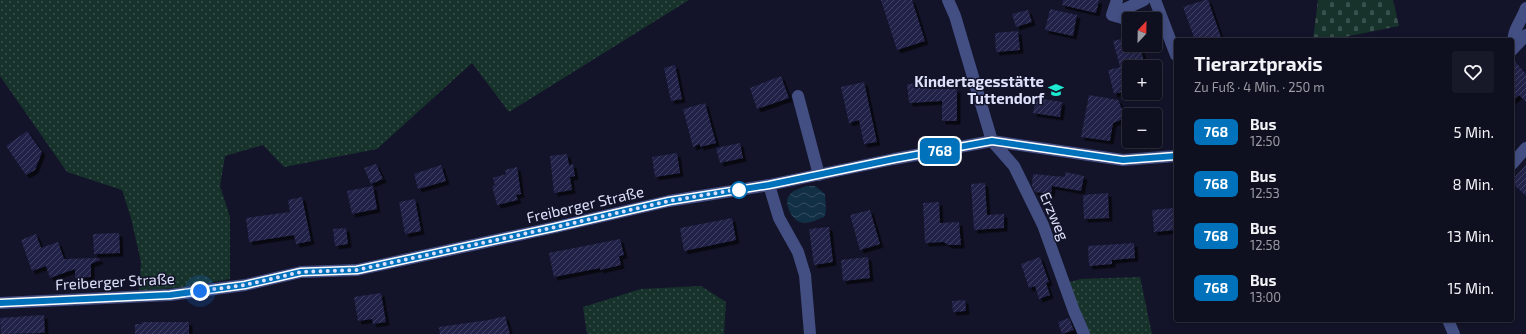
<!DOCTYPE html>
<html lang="de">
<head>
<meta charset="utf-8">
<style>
	:root { --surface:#0e0f1f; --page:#171828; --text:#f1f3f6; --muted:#9b9ca4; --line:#2e2f3d }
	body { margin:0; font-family:"Exo 2",sans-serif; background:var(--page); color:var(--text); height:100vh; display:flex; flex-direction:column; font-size:15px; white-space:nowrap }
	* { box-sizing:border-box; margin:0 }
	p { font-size:13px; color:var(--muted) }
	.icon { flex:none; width:22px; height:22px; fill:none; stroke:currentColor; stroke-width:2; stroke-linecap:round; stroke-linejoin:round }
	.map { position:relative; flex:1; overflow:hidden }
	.panel { position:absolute; left:1174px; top:38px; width:340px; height:284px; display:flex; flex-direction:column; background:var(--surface); border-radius:4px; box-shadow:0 2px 6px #0003,0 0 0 1px var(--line) }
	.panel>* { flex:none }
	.badge { padding:0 8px; border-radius:6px; font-size:14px; line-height:26px }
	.needle { width:26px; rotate:22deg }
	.tools { position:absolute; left:1122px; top:12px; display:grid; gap:8px }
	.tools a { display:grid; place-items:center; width:40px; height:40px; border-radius:4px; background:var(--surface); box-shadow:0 2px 6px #0003,0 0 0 1px var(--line); font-size:20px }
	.you { position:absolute; width:20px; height:20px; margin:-10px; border:3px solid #fff; border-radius:50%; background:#1a73e8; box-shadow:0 0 0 6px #1a73e833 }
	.map>.badge { position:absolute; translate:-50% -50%; box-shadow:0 0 0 2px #fff }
	.round { display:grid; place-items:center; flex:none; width:42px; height:42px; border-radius:4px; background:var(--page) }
	.summary { display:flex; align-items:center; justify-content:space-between; height:68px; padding:0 20px }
	h1 { font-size:19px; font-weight:700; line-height:30px }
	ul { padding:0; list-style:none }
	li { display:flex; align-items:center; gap:12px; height:52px; padding:0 20px }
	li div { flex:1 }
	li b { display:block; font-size:15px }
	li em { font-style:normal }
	li .badge { min-width:44px; font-weight:700; text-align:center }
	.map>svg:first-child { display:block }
</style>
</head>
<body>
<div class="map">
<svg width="1526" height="334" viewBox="0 0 1526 334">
	<defs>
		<pattern id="grass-dots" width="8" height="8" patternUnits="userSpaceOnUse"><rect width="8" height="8" fill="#17322b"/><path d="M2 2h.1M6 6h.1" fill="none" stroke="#384f4b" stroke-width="1.8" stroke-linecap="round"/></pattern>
		<pattern id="cemetery-stones" width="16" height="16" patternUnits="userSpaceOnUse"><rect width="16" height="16" fill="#17322b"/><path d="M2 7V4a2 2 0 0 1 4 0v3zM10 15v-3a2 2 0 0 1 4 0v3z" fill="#384f4b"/></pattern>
		<pattern id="water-waves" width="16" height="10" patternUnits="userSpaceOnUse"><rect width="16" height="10" fill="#112f45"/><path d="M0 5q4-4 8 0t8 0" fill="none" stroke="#334d61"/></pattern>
		<pattern id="building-hatch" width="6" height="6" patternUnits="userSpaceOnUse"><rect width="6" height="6" fill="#212248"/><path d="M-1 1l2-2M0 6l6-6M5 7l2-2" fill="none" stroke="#414263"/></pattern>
		<filter id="shadow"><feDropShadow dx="3.5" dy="3.5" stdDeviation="0" flood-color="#0009"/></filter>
	</defs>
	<rect width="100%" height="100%" fill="#131429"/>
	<path fill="url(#grass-dots)" d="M0,0H689L509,112L472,63L377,149L284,167L263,145L225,156L220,186L230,217V279L186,287L139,291L141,262L131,218L122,190L67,172L0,76Z
		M1140,277L1152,334H1088L1069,282L1081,279Z
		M701,286L726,302L724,334H587L583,307L641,289Z"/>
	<path fill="url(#cemetery-stones)" d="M1318,0H1393L1399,26L1330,40H1313Z"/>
	<path fill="url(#water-waves)" d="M807,186H815L825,194L826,212L824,217C818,219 808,225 800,222C796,221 793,217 791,214C782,196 790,191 807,186Z"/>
	<path fill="url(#building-hatch)" filter="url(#shadow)" d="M881,0H912L925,41L897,50Z
		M1063,0H1099L1096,13L1062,5Z
		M1205,0H1208L1222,40H1195L1183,7Z
		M1050,9L1077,15L1073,36L1045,30Z
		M1028,10L1032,22L1016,27L1012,14Z
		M1018,31L1020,50L996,52L995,33Z
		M1129,37V45H1140L1145,67H1129V90L1114,94L1108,70L1120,67L1113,41Z
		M1512,58L1526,74V102L1519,95L1512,101Z
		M675,65L682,99L671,101L664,68Z
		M781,76L789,98L757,109L750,88Z
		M864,82L877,142L864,144L859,120L849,123L841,87Z
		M928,83L929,89H957V121H942V101L909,103L907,84Z
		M1089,95L1118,100L1126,118L1113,123L1110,141L1081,137Z
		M1036,98L1062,102L1060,117L1033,113Z
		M705,103L716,143L700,147V144L693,147L683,109Z
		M27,131L42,152L35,170L26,175L6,146Z
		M740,143L743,158L720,163L716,148Z
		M677,153L680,173L655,177L652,157Z
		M567,154L569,165L573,164L575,176L570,177L572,190L554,193L550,156Z
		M376,164L383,179L371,184L364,168Z
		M441,165L446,181L418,189L414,174Z
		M1526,165V196L1512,183V180Z
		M517,167L521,194L516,195L518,200L497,205L492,186L495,185L493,178L506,174L505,170Z
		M1065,172L1084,176L1081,191L1052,186L1051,194L1035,192L1032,186L1033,174L1065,177Z
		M985,183L987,215L1004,214V228L974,230L971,184Z
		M373,186L377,209L352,214L347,191Z
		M1108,193L1109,218L1084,219L1083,195Z
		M302,197L311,241L296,244L294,235L249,242L246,218L290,212L288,200Z
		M415,199L421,231L405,234L399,202Z
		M939,202L940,223L959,222L961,245H948L944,242L925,243L923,203Z
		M1174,208L1176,230L1154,232L1152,210Z
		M870,210L880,244L860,250L850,215Z
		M732,218L736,240L684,251L680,228Z
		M829,227L833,262L814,265L809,229Z
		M346,228L348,244L335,246L333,229Z
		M119,233L120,253L94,254L93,234Z
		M36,234L41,248L58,242L64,259L99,258L100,260L91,264V277L75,278V269L50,278L46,266L32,271L21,240Z
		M620,239L624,255L619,256L621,265L600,270V268L554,277L549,253Z
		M1134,243L1135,258L1112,260V264L1089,266L1088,246Z
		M868,257L870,278L843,281L841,260Z
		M1040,257L1049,282L1046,283L1050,295L1039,299L1035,286L1029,288L1021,264Z
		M381,293L386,322L373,324L372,319L358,321L354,297Z
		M965,300L966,311L953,312L952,301Z
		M44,315L45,333L1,334L0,318Z
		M505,316L510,334H440L439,327L489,320Z
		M1069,318L1074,330L1062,334L1058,322Z
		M141,322H189V334H135V324H142Z"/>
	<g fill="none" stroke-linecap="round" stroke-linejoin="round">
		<path stroke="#434f83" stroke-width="12" d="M948,0L955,16L992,141L1014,166L1043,225L1074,311L1084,334
			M1155,0L1176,55
			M1112,15L1117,0
			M1129,20L1112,15L1144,0
			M1514,47C1511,30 1521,23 1526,8
			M1512,50L1526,35
			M798,96L819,175
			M1512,164L1526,148
			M769,185L779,218L798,252L805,275L810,334
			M0,303L170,295L245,285L301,272L357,270L556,227L669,201L769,185L894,159L992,141L1123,160L1176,156
			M1448,320L1454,334"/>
	</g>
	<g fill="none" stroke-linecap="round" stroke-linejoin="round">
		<g stroke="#fff" stroke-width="9">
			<path id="line" d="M0,303L170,295L245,285L301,272L357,270L556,227L669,201L769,185L894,159L992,141L1123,160L1176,156"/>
		</g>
		<use href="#line" stroke="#0072bc" stroke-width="6"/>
		<path stroke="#dee1fc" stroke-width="4" stroke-dasharray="0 7.2" d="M200,291L245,285L301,272L357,270L556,227L669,201L740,189L739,190"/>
	</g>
	<defs>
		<g id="school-bare" transform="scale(1.2)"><path d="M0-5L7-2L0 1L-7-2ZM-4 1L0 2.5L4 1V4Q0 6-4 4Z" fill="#1ee9d1" stroke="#131429" stroke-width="2.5" paint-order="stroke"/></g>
	</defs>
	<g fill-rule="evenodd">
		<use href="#school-bare" x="1056" y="90"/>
	</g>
	<circle fill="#fff" stroke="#0072bc" stroke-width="2" cx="739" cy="190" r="8"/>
	<g text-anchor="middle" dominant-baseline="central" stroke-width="3" stroke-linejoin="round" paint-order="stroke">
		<g font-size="15" font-weight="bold" fill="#dee1fc" stroke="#131429" text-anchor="end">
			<text x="1044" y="81">Kindertagesstätte<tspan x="1044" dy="17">Tuttendorf</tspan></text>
		</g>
		<g font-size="15" fill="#dee1fc" stroke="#131429">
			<text transform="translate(585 204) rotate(-13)">Freiberger Straße</text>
			<text transform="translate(1055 216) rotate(67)">Erzweg</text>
			<text transform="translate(115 281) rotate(-3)">Freiberger Straße</text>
		</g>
	</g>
</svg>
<div class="tools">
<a><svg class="needle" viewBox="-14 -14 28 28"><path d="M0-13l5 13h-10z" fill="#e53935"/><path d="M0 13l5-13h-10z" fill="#9b9ca4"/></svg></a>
<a>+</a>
<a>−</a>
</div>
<div class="you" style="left:200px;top:291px"></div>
<b class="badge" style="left:940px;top:151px;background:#0072bc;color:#fff">768</b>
<section class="panel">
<div class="summary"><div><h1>Tierarztpraxis</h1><p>Zu Fuß · 4 Min. · 250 m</p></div><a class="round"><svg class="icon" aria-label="heart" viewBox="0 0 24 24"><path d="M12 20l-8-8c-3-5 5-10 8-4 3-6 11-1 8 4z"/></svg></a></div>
<ul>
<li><span class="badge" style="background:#0072bc;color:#fff">768</span><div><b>Bus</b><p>12:50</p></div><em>5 Min.</em></li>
<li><span class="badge" style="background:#0072bc;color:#fff">768</span><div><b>Bus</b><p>12:53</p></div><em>8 Min.</em></li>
<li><span class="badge" style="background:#0072bc;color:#fff">768</span><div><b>Bus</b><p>12:58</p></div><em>13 Min.</em></li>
<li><span class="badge" style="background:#0072bc;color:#fff">768</span><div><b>Bus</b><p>13:00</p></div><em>15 Min.</em></li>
</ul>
</section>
</div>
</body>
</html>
